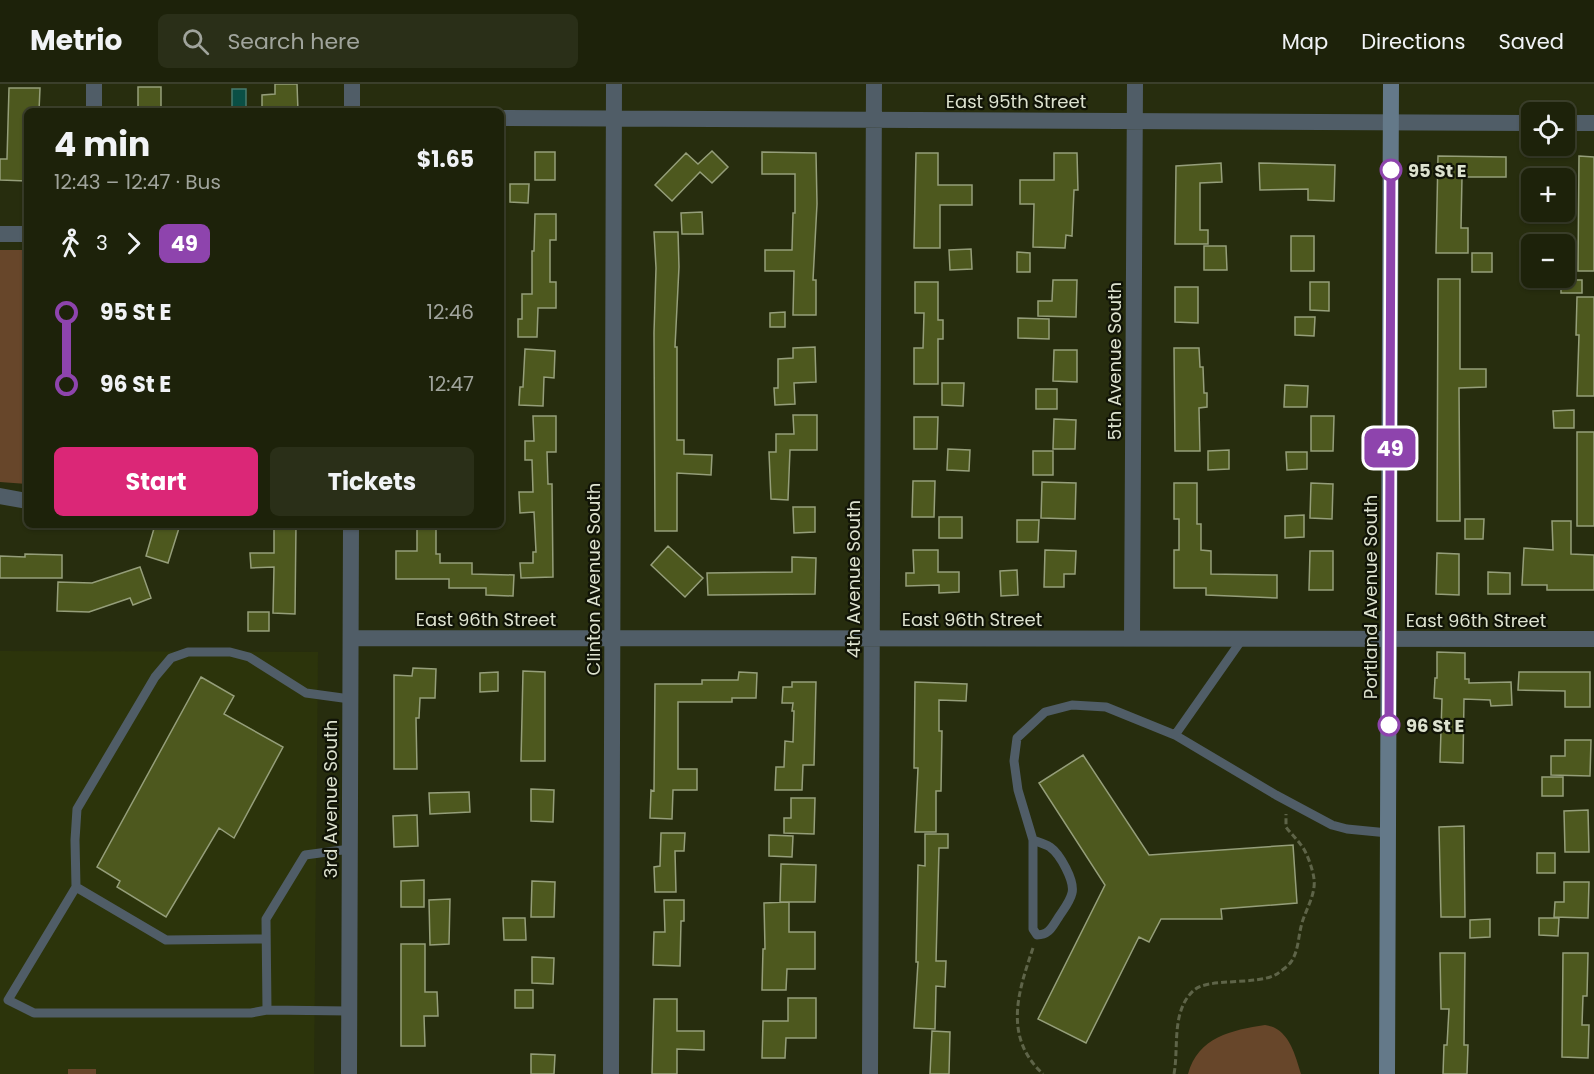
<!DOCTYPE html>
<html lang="en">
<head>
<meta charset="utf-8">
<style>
	:root { --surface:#1d220a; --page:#2a2f18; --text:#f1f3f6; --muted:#a0a49c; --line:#3b3f2b; --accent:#db2777 }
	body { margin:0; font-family:Poppins,sans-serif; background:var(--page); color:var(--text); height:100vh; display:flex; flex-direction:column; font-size:22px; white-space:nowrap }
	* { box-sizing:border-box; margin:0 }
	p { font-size:20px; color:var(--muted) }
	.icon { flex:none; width:33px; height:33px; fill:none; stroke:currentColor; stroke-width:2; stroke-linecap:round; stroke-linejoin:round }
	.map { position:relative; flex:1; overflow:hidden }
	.panel { position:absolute; left:24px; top:24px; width:480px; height:420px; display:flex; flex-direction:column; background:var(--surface); border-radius:9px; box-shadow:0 2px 4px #0004,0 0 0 2px var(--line) }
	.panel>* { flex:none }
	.badge { padding:0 12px; border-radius:9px; font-size:21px; line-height:39px }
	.buttons { position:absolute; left:1521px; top:18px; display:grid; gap:12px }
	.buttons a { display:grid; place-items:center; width:54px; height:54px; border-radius:9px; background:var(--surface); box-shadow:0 2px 4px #0004,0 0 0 2px var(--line); font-size:30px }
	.map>.badge { position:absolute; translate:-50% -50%; box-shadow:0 0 0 3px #fff }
	.legs { display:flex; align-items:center; gap:9px; height:66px; padding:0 30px; font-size:20px }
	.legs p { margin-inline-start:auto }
	.headline { display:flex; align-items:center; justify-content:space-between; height:102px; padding:0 30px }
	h1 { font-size:33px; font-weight:700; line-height:45px }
	.cta { display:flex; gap:12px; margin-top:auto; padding:12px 30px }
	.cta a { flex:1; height:69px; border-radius:9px; background:var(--accent); color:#fff; font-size:24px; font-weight:700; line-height:69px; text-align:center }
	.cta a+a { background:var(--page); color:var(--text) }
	ul { padding:0 30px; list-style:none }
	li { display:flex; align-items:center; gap:21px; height:72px; font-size:22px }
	li i { display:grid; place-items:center; width:9px; height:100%; margin:0 8px; background:currentColor }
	li i::after { content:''; width:15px; height:15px; margin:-8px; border:4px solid; border-radius:50%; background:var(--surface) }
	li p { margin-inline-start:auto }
	li:first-child i { background:linear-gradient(#0000 50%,currentColor 0) }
	li:last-child i { background:linear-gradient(currentColor 50%,#0000 0) }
	header { display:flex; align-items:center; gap:36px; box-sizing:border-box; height:84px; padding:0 30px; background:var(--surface); border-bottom:2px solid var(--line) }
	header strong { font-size:28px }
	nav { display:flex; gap:33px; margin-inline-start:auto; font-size:21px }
	.search { width:420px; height:54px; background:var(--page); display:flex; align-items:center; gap:15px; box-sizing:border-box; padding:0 21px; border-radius:9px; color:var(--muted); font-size:22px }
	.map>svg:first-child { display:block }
</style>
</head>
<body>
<header>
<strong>Metrio</strong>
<div class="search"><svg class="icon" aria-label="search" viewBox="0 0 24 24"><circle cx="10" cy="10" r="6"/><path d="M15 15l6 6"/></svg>Search here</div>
<nav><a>Map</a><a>Directions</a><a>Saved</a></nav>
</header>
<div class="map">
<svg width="1594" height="990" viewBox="0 0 1594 990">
	<rect width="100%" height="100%" fill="#272d0e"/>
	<path fill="#2c340b" d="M0,567L318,568L314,990H0Z"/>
	<path fill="#67462a" d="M0,166H27V400L0,398Z
		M1265,941C1289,944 1295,971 1301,990H1188C1198,953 1232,946 1265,941Z
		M68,985H96V990H68Z"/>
	<path fill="#0a4f45" stroke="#497b6e" stroke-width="1.5" d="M232,5H246V27H232Z"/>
	<path fill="#4d581e" stroke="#959e7a" stroke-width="1.5" d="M275,0H297L298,27H262V11L275,10Z
		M138,3H161V27H138Z
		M9,4H40L39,27H27V97L0,96V75H7Z
		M712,67L728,83L712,99L700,88L672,117L655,101L686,69L698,80Z
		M535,68H555V96H535Z
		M762,68L816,69L817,120L813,196H816V231H793L794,187H765V166H792L793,129H795V90H762Z
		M916,69H938V101H972V121H940V164H914Z
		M1054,69H1077L1078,106H1074L1072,152L1066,151L1065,164L1033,163L1034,120H1020V96H1054Z
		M1438,72L1506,73V93H1462L1461,144H1468V169H1436Z
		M1579,72L1594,73V187H1578Z
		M1221,79L1222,98L1200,99V146H1208V160H1175L1176,82Z
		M1259,79L1335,81L1334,117L1308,116V105L1260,106Z
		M510,100H529L528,119L510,118Z
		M702,128L703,150H682L681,129Z
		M535,130H556V156H550V198H556V224H538L537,253H518V235H522V210H532V167H534Z
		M654,148H678L679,183L675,263H677V356H684V370L712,371L711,391L677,389V447H655L654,249L656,184Z
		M1291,152H1314V187H1291Z
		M1204,162H1226L1227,186H1204Z
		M971,165L972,185L950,186L949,166Z
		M1017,168L1030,169V188H1017Z
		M1472,169H1492V188H1472Z
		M1438,195H1460V285H1486V303L1459,304L1460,437H1437Z
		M1053,196H1077L1076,233L1038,232V217H1052Z
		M1561,196H1582V209H1561Z
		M915,198H938V236H943V255H938V300H914V264H923L924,229H915Z
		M1310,198H1329V227L1310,226Z
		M1175,203H1198V239L1175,238Z
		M1577,213H1594V312H1577L1579,251H1576Z
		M785,228V243H770V229Z
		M1295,233H1315L1314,252L1295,251Z
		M1018,234L1049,235V255L1018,254Z
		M815,263L816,298L794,299L795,320L775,321L774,304H778V275L793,274V264Z
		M1174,264H1199L1200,283H1203L1204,309H1207V323L1199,324L1200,367H1175Z
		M525,265L555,267L554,294L544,293L543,322L519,321L520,303H523Z
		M1054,266H1077V298L1053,297Z
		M942,299H964L963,322L942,321Z
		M1285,301L1308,302L1307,323H1284Z
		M1036,305H1057V325H1036Z
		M1574,326V344H1554L1553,327Z
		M793,331H817V366H790L788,416L771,415L769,368H776V350H794Z
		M533,332H556V368H547L548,400H552L553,493L521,494L520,479H533V468H536L534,428L520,429L519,408H533L532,376H525V357H534Z
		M1311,332H1334L1333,367H1311Z
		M914,333H938L937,365H914Z
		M1054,335L1076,336L1075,365H1053Z
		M1577,348H1594V442H1577Z
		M948,365L970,366L969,387L947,386Z
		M1229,366V385L1208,386V367Z
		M1033,367H1053V391H1033Z
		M1286,368H1307V385L1287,386Z
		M913,397H935L934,433H912Z
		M1042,398L1076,399L1075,435L1041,434Z
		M1174,399H1197V440H1201V466L1211,467V490L1277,491V514L1206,511V504H1174V466H1179V435H1174Z
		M1311,399L1333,400L1332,435L1310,434Z
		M793,423H815V448L794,449Z
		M1304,431V453L1285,454V432Z
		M939,433H962V454H939Z
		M1465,435H1484L1483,455H1465Z
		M1017,436H1039L1038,458H1017Z
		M1552,437H1571V470L1594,471V506H1547V501H1522L1524,464L1553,466Z
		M155,441H180L168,479L146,472Z
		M274,441H296L295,530L273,529L274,483L251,484L250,469H274Z
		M417,441H436V470H440V479H472V490L514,491L513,512L486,511V504H449V495H396V467H417Z
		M668,462L703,494L685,513L651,481Z
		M913,466H938V488H959V508L939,509V501L906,502V489H914Z
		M1045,466L1076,467L1075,490H1064V503H1044Z
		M1310,467H1333V506H1309Z
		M1437,469L1459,470V511L1436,510Z
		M25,470L62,471V494H0V472L25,473Z
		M792,473L816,474L815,510L708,511L707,489L792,488Z
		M140,483L151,514L133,521L130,514L89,528L57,527L58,498L92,499Z
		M1017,486L1018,511L1001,512L1000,487Z
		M1488,488L1510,489V510H1488Z
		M248,528H269V547H248Z
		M1437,568L1465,569V595H1469V599L1511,598L1512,621L1491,622L1490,616L1464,615L1463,679L1440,678L1442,615L1434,614L1435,594H1437Z
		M413,584L436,585L435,614H420L419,634H416L417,685H394V591L412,592Z
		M523,587L545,588V677H521Z
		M498,588V607L480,608V589Z
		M739,588L757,589L756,614H732V618H678V685H697V706H673L672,735L650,734L651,706L654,707L655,600H702V596H738Z
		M1519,588H1590V623H1565V607L1518,606Z
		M201,593L234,612L224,630L283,663L234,754L219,744L166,833L117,803L120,797L97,783Z
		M792,598H816L814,681H803L802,706H775L776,683H784L785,657L793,658L794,627H792L793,619H782L783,603H792Z
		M915,598L967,600L966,617L939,616V647H942L941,707H936V748H915L918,684H914Z
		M1565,656H1591L1590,692L1551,691V672H1565Z
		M1083,671L1149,771L1293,761L1297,819L1221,825L1222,835H1161L1149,858L1139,853L1086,959L1038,935L1105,801L1039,699Z
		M1542,693H1563V712H1542Z
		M531,705L554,706L553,738L531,737Z
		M469,708L470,728L430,730L429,709Z
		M791,714H815L814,750L784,749V734H791Z
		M1588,726L1589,768H1565L1564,727Z
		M417,731L418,762L394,763L393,732Z
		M1464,742L1465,833H1441L1439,743Z
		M661,749H685L684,767H675L676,808H655L654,783L660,782Z
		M925,750H948V764H939L936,877H946L945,903L936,902L935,945L914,944L918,878H916L918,781L925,782Z
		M769,751L793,752L792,773L769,772Z
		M1537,769H1555V789H1537Z
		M781,780L816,781L815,818H780Z
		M424,796V823H401V797Z
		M532,797L555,798L554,833H531Z
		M1564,798H1589L1588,834L1554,833L1555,818H1564Z
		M450,815L449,860L430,861L429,816Z
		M664,816H684V837H681L680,882L653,881L654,848H665Z
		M789,818V848H815V885H787L786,906H762L763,865H765L764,819Z
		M503,834H525L526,856H504Z
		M1539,834H1559L1558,852L1539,851Z
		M1490,835V853L1470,854V836Z
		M401,860H425V908H437L438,932H424L425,962H401Z
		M1440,869H1465L1464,961H1468L1467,990H1443L1444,961H1447L1449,925H1441Z
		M1563,869H1588L1587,912H1583L1582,941H1589L1588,974L1562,973Z
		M532,873L554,874L553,900L532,899Z
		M515,906H533V924H515Z
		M788,914H816V954H786L785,974H762L763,937H788Z
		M654,915H677V947H704V966L677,965V990H652Z
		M932,947L950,948L949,990H930Z
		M531,970L555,971L554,990H531Z"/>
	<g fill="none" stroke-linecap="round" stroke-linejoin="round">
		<path stroke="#5e6448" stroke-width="3" stroke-dasharray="6 3" stroke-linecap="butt" d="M1033,864C1018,908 1003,953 1043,990
			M1174,990C1179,963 1171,928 1193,907C1207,893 1256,902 1277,890C1281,887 1288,882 1291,878C1299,866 1298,852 1302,839C1306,825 1316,810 1314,795C1313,786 1307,768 1301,761C1297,755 1291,750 1286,743V730"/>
		<path stroke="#505d67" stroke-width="9" d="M1175,651L1243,554
			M1033,756C1038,758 1045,760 1050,763C1060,770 1075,797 1072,809C1070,818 1063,826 1058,834C1052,843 1049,851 1037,851L1033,845V756L1018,706L1014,677L1017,654L1045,628L1072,621L1106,623L1175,651L1276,711L1332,741L1347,745L1388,749
			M76,803L166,856L266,855
			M267,926L251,929H34L8,916L76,803L75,756L77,725L155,593L171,574L188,568H230L249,573L306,609L350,615
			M349,927L267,926L266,835L305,771L350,765"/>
		<path stroke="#505d67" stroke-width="16" d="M94,27V0
			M352,27V0
			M501,34L1532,39
			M1564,39H1594
			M0,150H27
			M0,412L27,417
			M351,554L1594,555
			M1132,554L1135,0
			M349,990L351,441
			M611,990L614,0
			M870,990L874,0"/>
		<path stroke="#647989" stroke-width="16" d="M1387,990L1391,0"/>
	</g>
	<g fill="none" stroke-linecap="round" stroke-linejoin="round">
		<g stroke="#fff" stroke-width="14">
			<path id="line-1" d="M1389,641L1391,86"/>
		</g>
		<use href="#line-1" stroke="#8e44ad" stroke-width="9"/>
	</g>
	<g fill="#fff" stroke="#8e44ad" stroke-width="3">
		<circle cx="1391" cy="86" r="10"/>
		<circle cx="1389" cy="641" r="10"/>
	</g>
	<g text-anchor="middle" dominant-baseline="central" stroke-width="4.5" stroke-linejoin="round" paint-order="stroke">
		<g font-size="18" fill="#dde2cf" stroke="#111407">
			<text x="1016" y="17">East 95th Street</text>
			<text transform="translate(1114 277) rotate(-90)">5th Avenue South</text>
			<text transform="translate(593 495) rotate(-90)">Clinton Avenue South</text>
			<text transform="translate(853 495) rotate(-90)">4th Avenue South</text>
			<text transform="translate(1370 513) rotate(-90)">Portland Avenue South</text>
			<text x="486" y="535">East 96th Street</text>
			<text x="972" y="535">East 96th Street</text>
			<text x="1476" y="536">East 96th Street</text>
			<text transform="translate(330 715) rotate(-90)">3rd Avenue South</text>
		</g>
		<g font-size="18" font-weight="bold" fill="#dde2cf" stroke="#111407" text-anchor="start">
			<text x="1408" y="86">95 St E</text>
			<text x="1406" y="641">96 St E</text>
		</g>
	</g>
</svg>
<div class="buttons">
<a><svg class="icon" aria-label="locate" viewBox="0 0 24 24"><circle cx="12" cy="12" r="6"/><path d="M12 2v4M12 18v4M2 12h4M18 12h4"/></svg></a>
<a>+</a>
<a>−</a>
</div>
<b class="badge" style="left:1390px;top:364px;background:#8e44ad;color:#fff">49</b>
<section class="panel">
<div class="headline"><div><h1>4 min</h1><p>12:43 – 12:47 · Bus</p></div><b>$1.65</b></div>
<div class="legs"><svg class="icon" aria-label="walk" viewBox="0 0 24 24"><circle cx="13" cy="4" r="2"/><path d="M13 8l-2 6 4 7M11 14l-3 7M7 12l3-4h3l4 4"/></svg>3<svg class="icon" aria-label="forward" viewBox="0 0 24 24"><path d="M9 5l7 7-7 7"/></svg><b class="badge" style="background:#8e44ad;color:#fff">49</b></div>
<ul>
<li><i style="color:#8e44ad"></i><b>95 St E</b><p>12:46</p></li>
<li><i style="color:#8e44ad"></i><b>96 St E</b><p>12:47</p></li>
</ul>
<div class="cta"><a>Start</a><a>Tickets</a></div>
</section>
</div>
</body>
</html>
